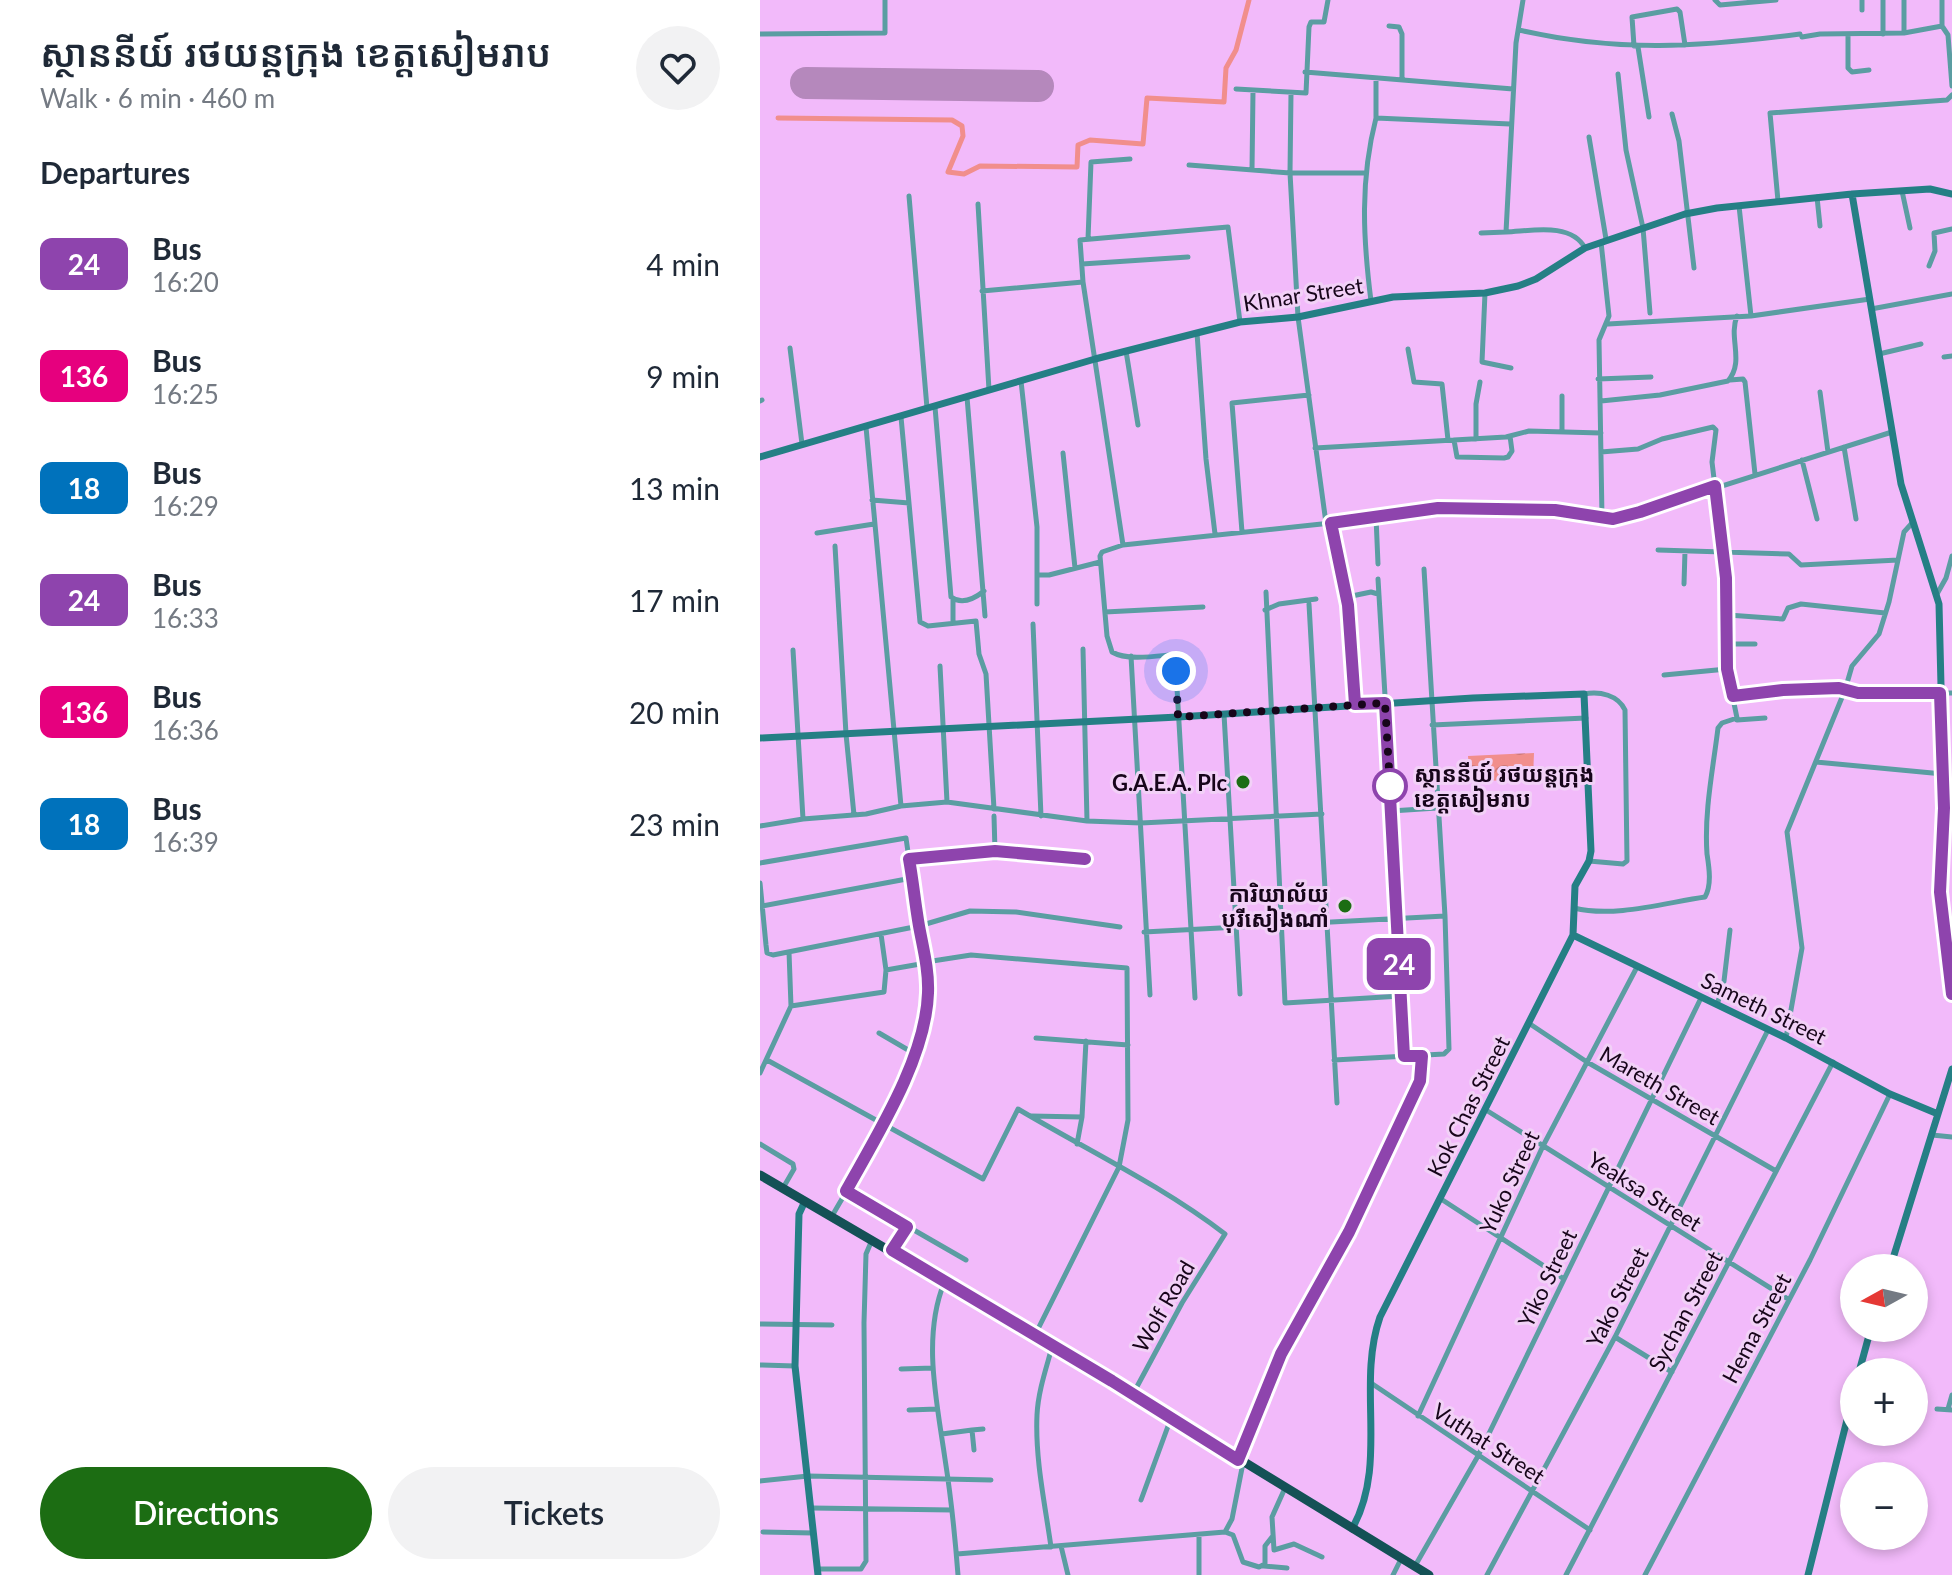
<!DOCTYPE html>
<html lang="en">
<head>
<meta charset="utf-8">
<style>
	:root { --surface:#fff; --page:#f2f2f3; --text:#1f2937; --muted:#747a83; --accent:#1c6d13 }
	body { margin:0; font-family:Lato,"Noto Sans Khmer",sans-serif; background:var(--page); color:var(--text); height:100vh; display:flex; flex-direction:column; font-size:30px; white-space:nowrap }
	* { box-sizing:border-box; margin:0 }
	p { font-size:26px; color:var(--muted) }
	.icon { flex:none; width:44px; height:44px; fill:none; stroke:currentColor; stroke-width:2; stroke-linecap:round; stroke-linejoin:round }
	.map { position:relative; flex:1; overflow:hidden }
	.panel { display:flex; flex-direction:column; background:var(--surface); width:760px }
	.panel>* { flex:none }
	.badge { padding:0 16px; border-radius:12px; font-size:28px; line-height:52px }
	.needle { width:52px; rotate:262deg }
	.tools { position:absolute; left:1080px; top:1254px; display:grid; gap:16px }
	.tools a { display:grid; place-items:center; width:88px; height:88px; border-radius:50%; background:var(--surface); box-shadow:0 4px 12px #0003; font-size:40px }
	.you { position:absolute; width:40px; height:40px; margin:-20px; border:6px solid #fff; border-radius:50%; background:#1a73e8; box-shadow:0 0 0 12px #1a73e833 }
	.map>.badge { position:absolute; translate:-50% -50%; box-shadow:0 0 0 4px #fff }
	h2 { padding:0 40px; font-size:30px; line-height:72px }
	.round { display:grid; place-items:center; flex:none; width:84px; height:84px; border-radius:42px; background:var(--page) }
	.headline { display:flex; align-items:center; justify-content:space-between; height:136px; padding:0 40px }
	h1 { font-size:38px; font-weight:600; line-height:60px }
	.cta { display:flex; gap:16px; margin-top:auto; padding:16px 40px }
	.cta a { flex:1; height:92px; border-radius:48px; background:var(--accent); color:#fff; font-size:32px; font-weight:600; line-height:92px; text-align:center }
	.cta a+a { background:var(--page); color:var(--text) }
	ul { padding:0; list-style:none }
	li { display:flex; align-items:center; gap:24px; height:112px; padding:0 40px }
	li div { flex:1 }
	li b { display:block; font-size:30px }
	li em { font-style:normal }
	li .badge { min-width:88px; font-weight:700; text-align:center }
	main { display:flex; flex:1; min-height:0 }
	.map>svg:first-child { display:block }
</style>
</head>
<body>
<main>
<section class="panel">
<div class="headline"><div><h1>ស្ថាននីយ៍ រថយន្តក្រុង ខេត្តសៀមរាប</h1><p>Walk · 6 min · 460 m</p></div><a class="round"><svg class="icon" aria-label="heart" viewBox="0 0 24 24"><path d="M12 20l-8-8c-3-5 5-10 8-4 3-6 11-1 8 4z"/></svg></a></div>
<h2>Departures</h2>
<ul>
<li><span class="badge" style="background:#8e44ad;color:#fff">24</span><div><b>Bus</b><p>16:20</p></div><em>4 min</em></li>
<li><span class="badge" style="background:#e6007e;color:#fff">136</span><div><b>Bus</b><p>16:25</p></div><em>9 min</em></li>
<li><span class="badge" style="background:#0072bc;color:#fff">18</span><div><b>Bus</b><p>16:29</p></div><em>13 min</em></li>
<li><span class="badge" style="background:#8e44ad;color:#fff">24</span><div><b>Bus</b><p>16:33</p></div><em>17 min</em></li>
<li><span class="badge" style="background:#e6007e;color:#fff">136</span><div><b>Bus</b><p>16:36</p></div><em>20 min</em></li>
<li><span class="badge" style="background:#0072bc;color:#fff">18</span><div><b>Bus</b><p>16:39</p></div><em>23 min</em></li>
</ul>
<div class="cta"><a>Directions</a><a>Tickets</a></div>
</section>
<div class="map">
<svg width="1192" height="1575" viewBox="0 0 1192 1575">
	<defs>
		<pattern id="water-waves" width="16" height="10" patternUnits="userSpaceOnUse" patternTransform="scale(2)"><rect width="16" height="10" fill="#f18e8c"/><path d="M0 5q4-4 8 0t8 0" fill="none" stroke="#ce7978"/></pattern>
	</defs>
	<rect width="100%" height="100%" fill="#f2bafa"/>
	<path fill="url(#water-waves)" d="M774,753L773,780L710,781L708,756Z"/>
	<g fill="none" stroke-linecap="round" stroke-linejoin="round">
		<path stroke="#f18e8c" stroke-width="5" d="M18,118L192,120L202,126L203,136L188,172L204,174L220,166L317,167L318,145L330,140L383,144L387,98L464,102L466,68L476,50L489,0"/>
		<path stroke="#b588bc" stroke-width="32" d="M46,83L278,86"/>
		<path stroke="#5b9da2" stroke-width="5" d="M763,0L756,43L746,232C771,231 811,222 825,248
			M955,0L960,5L1016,0
			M1102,0V10
			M1182,0V26L1188,35L1192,86
			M629,26L639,27L642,34V80
			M759,30C858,53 940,47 1040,34
			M1144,33V0
			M0,34L125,33V0
			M1088,34V68L1092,72L1109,70
			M1123,34V0
			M1042,37L1060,34L1144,33L1182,26
			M874,46L872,17L917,9L920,12L925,45
			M878,47L889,117
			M545,72L753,89
			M858,74L866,150L883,228L890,313
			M476,89L546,93L549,27L551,22H564L568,0
			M531,93L530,173L538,317L566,523
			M912,114L919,141L934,268
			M616,118V78
			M829,137L846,239
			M429,165L530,173H605
			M492,170L493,91
			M1142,191L1150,228
			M149,196L167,408
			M1057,197L1060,226
			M1018,201L1010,113L1187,100L1192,95
			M218,204L229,390
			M979,206L991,316
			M721,233L746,232
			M328,239L331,162L370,159
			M841,242L849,316L839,340L842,517
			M322,264L428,257
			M1169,266L1175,251L1174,233L1192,229
			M222,291L323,282
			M725,293L722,362L751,368
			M611,301C603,238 600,180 616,118L750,124
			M1111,309L1192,294
			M848,324L991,316L1110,299
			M437,333L446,459L455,534
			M30,348L42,444
			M648,349L654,382L682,384L688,440
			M366,351L378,425
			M1119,354L1161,344
			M1184,357L1192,356
			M838,379L891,377
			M970,380L983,379L985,382L995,474
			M261,381L277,527V604
			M1060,392L1068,452
			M802,396V432
			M207,397L225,616
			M0,401L2,400
			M841,401L900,395L968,381C985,361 968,338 977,316
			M175,407L191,597C202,605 214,599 224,591
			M141,417L160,622L168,626L216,621L219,654L226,674L234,809
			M106,427L141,806
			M716,439V404L720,382
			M694,440L697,457L744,458L748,457L752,451L750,436
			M1084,447L1096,519
			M555,448L746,437L769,431L841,433
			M303,453L315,568
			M1042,460L1057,519
			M112,500L149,503
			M616,517L618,564
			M571,523L588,605L595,704
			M482,532L472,403L549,395
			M57,533L114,524
			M363,545L323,282L320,240L468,227L480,322
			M75,546L86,734L94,815
			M898,550L1029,554L1041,565L1138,560
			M279,575H289L340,562
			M618,579L635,862L644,1056
			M924,584L925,551
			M506,592L525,1003L641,996
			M1177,594L1186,578L1192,556
			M587,597L611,592L618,594
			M193,600V623
			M549,604L577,1103
			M505,610L519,604L556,599
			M345,612L443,607
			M968,615L1023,619L1028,608L1041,604L1125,613
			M273,624L281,816
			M966,644H995
			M323,649L327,821
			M33,650L43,819
			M420,654C401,655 369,662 352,652L347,636L340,556L342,552L363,545L571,523L678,508L795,510L847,519L880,512L1132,432
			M371,656L390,995
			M180,666L187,802
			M416,671L435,998
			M904,675L967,669
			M824,694C840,691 858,695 865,710L867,861L863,864L829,861
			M973,696L1023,690L1079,688L1098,693H1192
			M464,714L480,994
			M977,720L1005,718
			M672,725L826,718
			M1056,762L1183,774
			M631,811L677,808
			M234,816L235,851
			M0,826L43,819L106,814L141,806L187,802L327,821L381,823L562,814
			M149,859L235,851L325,859
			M0,863L146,838C150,866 154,895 159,924C162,946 168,968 168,991C167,1059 106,1157 72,1216
			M0,883L6,945L7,953L13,955L159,926L210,911L256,912L360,927
			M2,906L152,878
			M814,908C854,918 904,903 945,897C952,885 949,867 947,854C944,812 953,769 958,728L962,723L977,718L967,669L966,578L952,462L956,430L953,427L902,439L878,449L841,452
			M384,932L685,916
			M121,934L126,970
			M166,962L211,955L367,968L368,1120L359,1167L275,1335
			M957,1005L964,981L970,930
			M31,1006L124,992L126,970L166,963
			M770,1024L827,1062L1016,1171
			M119,1033L155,1054
			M276,1038L368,1045
			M1026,1038L1042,948L1027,832L1085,690L1092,666L1119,634L1129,602L1144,532L1153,522
			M7,1060L223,1179L258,1109C327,1150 401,1185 465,1234L422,1303L373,1394
			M574,1060L684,1054L689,1049L685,916L664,569
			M0,1073L31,1006L29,952
			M726,1110L1028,1299
			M271,1116L322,1117
			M1172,1135L1192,1137
			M0,1144L33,1164L34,1169L23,1188
			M317,1144L322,1117L326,1041
			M86,1191L206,1260
			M681,1199L804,1279
			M132,1250L147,1227
			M184,1283C162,1338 177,1402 185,1459C191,1497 195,1536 198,1575
			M0,1324L72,1325
			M855,1337L912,1372
			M0,1365L35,1366
			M141,1369L173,1368
			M611,1383L830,1530
			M1177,1409L1192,1410
			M1188,1409L1192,1395
			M149,1410L177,1409
			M658,1416L783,1146L877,967
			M212,1430L223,1429
			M182,1434L212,1430L214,1450
			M479,1457L521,1354L589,1232L658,1090L662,1056
			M0,1481L48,1476L231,1480
			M525,1488L512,1517L514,1550L534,1544L562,1557
			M381,1500L411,1418
			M52,1508L192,1510
			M3,1532L53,1533
			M465,1532L472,1519L483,1463
			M439,1535V1575
			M301,1546L308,1575
			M291,1547C285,1504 275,1459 277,1415C278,1392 286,1369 292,1347
			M197,1554L465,1532L473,1535L483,1562L499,1567L505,1564V1546L512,1537
			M504,1566L527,1568
			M655,1566L718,1456L941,998
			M58,1569H101L106,1561L104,1323L106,1254L112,1240
			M633,1575L641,1559
			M727,1575L855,1337L1008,1030
			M806,1575L1073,1062
			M885,1575L1050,1260L1130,1094"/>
		<path stroke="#257f85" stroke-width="7" d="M1092,194L1141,484L1179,604L1184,808L1180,892L1192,994
			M0,457L335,359L480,322L538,317L633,297L725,293L758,286L776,279L825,248L925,214L957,208L1092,194L1170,189L1192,194
			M0,738L418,717L713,698L824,694L831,851L829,861L815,886L813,935L620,1317C596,1386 629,1463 592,1529
			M813,935L1026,1038L1130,1094L1178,1114
			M45,1201L39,1214L35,1366L58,1575
			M1130,1268L1192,1069
			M1099,1372L1111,1328
			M1048,1575L1094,1392"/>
		<path stroke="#145156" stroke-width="9" d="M0,1175L352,1381L669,1575"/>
	</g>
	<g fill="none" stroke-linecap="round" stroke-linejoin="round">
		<g stroke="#fff" stroke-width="18">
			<path id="line" d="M325,859L235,851L149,859C153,881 155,903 159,926C163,948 169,970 168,993C166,1058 117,1135 86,1191L147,1227L132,1250L352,1381L478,1460L521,1354L589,1232L660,1081L662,1056H644L625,703L595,704L588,605L571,523L678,508L795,510L853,519L880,512L955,486L966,578L967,669L973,696L1023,690L1079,688L1098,693H1180L1184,808L1180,892L1192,994"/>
		</g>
		<use href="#line" stroke="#8e44ad" stroke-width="12"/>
		<path stroke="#17051a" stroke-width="8" stroke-dasharray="0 14.4" d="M416,671L418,717L625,703L630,786"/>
	</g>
	<g fill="#1c6d13" stroke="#f2d1f7" stroke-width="3">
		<circle cx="483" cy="782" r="8"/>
		<circle cx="585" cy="906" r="8"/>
	</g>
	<circle fill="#fff" stroke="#8e44ad" stroke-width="4" cx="630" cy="786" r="16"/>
	<g text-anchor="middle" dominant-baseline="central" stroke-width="6" stroke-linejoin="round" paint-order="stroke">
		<g font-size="22" fill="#17051a" stroke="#f2d1f7">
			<text transform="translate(543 294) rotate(-9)">Khnar Street</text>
			<text transform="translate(1004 1008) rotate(26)">Sameth Street</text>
			<text transform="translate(900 1085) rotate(30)">Mareth Street</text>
			<text transform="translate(708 1106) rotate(-63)">Kok Chas Street</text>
			<text transform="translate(749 1182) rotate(-65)">Yuko Street</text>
			<text transform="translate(885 1191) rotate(32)">Yeaksa Street</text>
			<text transform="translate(787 1278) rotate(-64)">Yiko Street</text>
			<text transform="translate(857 1297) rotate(-63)">Yako Street</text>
			<text transform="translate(403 1306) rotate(-60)">Wolf Road</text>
			<text transform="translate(925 1311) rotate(-62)">Sychan Street</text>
			<text transform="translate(996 1328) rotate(-62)">Hema Street</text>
			<text transform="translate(729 1443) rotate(33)">Vuthat Street</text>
		</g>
		<g font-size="22" font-weight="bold" fill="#17051a" stroke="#f2d1f7" text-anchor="start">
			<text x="654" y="773">ស្ថាននីយ៍ រថយន្តក្រុង<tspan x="654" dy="25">ខេត្តសៀមរាប</tspan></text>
		</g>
		<g font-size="22" font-weight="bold" fill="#17051a" stroke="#f2d1f7" text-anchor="end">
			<text x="467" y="782">G.A.E.A. Plc</text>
			<text x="569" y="893">ការិយាល័យ<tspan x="569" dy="25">បុរីសៀងណាំ</tspan></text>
		</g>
	</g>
</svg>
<div class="tools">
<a><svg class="needle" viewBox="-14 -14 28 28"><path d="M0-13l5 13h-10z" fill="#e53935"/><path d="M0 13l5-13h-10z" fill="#747a83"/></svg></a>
<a>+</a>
<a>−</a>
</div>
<div class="you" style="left:416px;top:671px"></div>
<b class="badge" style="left:639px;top:964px;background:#8e44ad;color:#fff">24</b>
</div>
</main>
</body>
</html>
